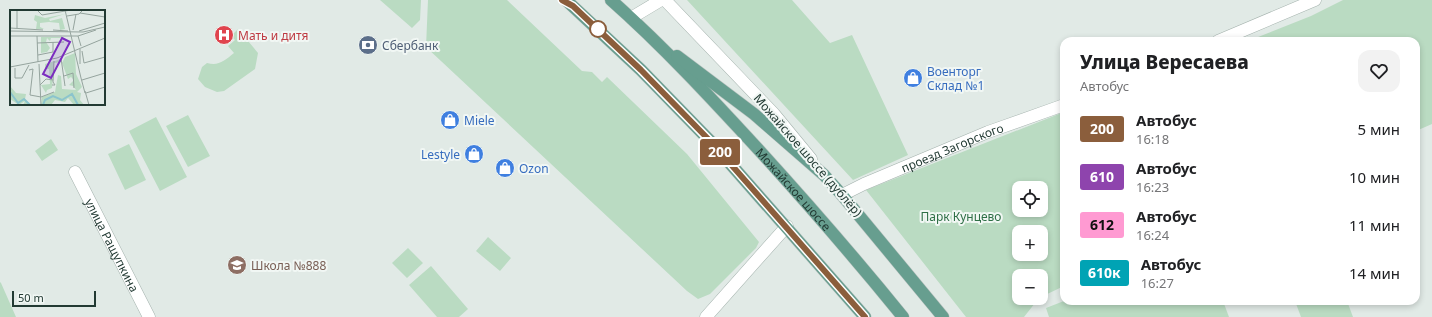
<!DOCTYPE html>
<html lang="ru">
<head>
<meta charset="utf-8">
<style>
	:root { --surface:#fff; --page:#f2f2f2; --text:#202124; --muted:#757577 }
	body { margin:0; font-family:"Noto Sans",sans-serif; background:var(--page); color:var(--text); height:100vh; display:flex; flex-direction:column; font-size:15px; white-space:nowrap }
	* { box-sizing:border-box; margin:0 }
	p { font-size:13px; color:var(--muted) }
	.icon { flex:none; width:22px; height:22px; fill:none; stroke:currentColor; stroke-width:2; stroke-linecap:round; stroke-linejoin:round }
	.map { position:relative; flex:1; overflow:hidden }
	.panel { position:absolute; left:1060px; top:37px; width:360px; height:268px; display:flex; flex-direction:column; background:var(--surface); border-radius:12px; box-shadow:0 2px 6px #0003 }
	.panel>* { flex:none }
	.badge { padding:0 8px; border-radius:3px; font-size:14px; line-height:26px }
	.fabs { position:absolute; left:1012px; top:181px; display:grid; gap:8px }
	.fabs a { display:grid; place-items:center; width:36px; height:36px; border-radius:8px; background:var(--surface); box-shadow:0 2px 6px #0003; font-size:20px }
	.scale { position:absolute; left:12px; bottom:10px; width:84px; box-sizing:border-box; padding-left:4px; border:2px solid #223a33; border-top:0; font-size:11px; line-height:14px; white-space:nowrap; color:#223a33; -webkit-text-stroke:3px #f1f7f4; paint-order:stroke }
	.map>.badge { position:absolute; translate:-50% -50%; box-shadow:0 0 0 2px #fff }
	.round { display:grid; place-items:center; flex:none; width:42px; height:42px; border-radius:12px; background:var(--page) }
	.head { display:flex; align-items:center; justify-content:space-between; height:68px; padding:0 20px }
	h1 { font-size:19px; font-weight:800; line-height:30px }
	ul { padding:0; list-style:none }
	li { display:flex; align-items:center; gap:12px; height:48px; padding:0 20px }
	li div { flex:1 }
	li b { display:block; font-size:15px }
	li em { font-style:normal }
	li .badge { min-width:44px; font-weight:700; text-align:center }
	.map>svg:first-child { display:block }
</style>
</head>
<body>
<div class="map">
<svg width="1432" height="317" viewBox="0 0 1432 317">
	<rect width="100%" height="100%" fill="#e1eae6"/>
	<path fill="#badbc2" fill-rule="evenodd" d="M380,0H421L420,20L412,28Z
		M428,0H507L582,71L592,72L602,82L607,77L687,154L759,242L756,248L710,294L698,299L687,291L426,47Z
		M687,0H792L830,43L852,35L908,155L853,180Z
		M1343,0H1432V124L1416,131V41H1248L1311,16Z
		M238,29L258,53L255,69L224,91L217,92L205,87L198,79L202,67L207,63C219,66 224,61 234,53L228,46L235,40L231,36Z
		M1064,112V286L1041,297V276H1019V298H1039L1024,317H966L866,190ZM1019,188H1041V210H1019ZM1019,232H1041V254H1019Z
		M188,115L210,156L188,167L166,126Z
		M156,117L187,177L160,191L129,131Z
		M51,139L58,150L42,161L35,151Z
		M129,144L146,180L125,190L108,154Z
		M488,237L511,258L500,271L476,251Z
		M408,248L423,263L407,278L392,263Z
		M431,266L468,309L459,317H437L409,285Z
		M0,282L1,283L16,317H0Z
		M1064,301H1223L1229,317H1049L1046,308Z
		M1295,301H1347L1353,317H1301Z"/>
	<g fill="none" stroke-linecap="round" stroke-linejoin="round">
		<g stroke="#a4b2ad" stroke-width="13">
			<g id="minor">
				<path d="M665,0L774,114L811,159"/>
				<path d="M631,18L661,0"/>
				<path d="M1218,41L1315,0"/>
				<path id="s1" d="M75,172L149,317"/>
				<path id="s2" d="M842,195L864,184L988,132L1064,105"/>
				<path d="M706,317L787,226"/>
			</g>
		</g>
		<g stroke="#bdc4c2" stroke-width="13">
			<g id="major">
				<path d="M566,0L641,70L713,144L865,317"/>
				<path id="s3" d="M611,0C663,46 711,98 758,149C808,204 856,259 903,317"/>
				<path d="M677,56L754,114L824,175L842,195L943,317"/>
			</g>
		</g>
		<use href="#minor" stroke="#fff" stroke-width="12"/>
		<use href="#major" stroke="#679e8f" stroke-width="12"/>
	</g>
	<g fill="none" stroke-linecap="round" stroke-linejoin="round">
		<g stroke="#fff" stroke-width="9">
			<path id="line" d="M562,0L573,6L641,70L713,144L865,317"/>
		</g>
		<use href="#line" stroke="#8b5e3c" stroke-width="6"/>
	</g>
	<defs>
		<g id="hospital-disc" transform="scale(1)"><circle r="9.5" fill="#e0444e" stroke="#f1f7f4"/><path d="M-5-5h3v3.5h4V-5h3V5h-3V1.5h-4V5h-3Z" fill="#fff"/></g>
		<g id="bank-disc" transform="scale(1)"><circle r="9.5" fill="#5c6f8a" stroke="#f1f7f4"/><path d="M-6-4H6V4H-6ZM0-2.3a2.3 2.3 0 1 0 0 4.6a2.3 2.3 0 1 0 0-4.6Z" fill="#fff"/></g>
		<g id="shop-disc" transform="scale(1)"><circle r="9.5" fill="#3f7fe0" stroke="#f1f7f4"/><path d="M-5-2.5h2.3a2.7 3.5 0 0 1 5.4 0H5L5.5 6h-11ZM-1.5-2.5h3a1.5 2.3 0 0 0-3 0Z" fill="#fff"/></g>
		<g id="school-disc" transform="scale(1)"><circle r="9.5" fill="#8d6e63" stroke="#f1f7f4"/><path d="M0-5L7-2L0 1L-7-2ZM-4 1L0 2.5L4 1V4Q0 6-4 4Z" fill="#fff"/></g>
	</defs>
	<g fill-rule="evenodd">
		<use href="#hospital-disc" x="224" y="35"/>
		<use href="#bank-disc" x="368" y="45"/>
		<use href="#shop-disc" x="913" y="78"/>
		<use href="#shop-disc" x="450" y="120"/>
		<use href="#shop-disc" x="474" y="154"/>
		<use href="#shop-disc" x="505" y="168"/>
		<use href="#school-disc" x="237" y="265"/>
	</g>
	<circle fill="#fff" stroke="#8b5e3c" stroke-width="2" cx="598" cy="29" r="8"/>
	<g text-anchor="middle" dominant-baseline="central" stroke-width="4" stroke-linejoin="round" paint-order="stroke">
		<g font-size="12" fill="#be3a42" stroke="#f1f7f4" text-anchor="start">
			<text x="238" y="35">Мать и дитя</text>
		</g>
		<g font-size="12" fill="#4e5e75" stroke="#f1f7f4" text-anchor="start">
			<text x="382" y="45">Сбербанк</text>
		</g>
		<g font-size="12" fill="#366cbe" stroke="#f1f7f4" text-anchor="start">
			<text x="927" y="71">Военторг<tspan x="927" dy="14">Склад №1</tspan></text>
			<text x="464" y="120">Miele</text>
			<text x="460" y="154" text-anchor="end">Lestyle</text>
			<text x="519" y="168">Ozon</text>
		</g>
		<g font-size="12" fill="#223a33" stroke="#f1f7f4">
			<text stroke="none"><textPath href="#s2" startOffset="120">проезд Загорского</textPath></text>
			<text transform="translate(808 155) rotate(49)">Можайское шоссе (дублёр)</text>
			<text stroke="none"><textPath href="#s3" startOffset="263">Можайское шоссе</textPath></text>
			<text stroke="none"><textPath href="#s1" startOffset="82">улица Ращупкина</textPath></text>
		</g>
		<g font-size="12" fill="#2e6f46" stroke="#f1f7f4">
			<text x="961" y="216">Парк Кунцево</text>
		</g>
		<g font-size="12" fill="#785e54" stroke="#f1f7f4" text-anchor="start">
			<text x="251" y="265">Школа №888</text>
		</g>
	</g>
	<g transform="translate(10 10)">
		<rect width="95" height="95" fill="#e1eae6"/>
		<path d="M55,4L39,9L40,11L52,8L55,19L50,20L49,13L39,12L30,13V17L34,19H26L27,12L24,10L25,5L35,8ZM31,27H50L54,28H41L40,31L37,28L36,32L40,38L37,42L31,43ZM65,43L66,64L72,77L67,82L71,83L70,90L74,95H64L58,88L55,92L45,90L41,95H31L32,87L45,82L48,65L51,66L52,79L66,80L63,76L59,75L64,70L61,67L58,69L52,53L55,47ZM51,49V52L44,53L42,78L37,80L36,83L31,75L40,74L39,59H35V54ZM0,76L6,83L16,84L15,89L21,95H13L15,91L9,95L0,89Z" fill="#badbc2"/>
		<path fill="none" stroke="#8bc4cd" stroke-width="2" d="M0,82L8,93L14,89L20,95M33,95L35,90L43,86L52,90L62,84L68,95"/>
		<path fill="none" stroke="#95a49e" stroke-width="1" d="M27,0L32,5L61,0M55,0L71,68M70,3L95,7M57,6L69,4L73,0M0,18L33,20M7,19V0M43,20L58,21M63,20L66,4M0,21L73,22L95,17M69,21L95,13M0,26H68L71,36M27,26L28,52M68,26L86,20M27,33L54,32M72,41L74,53L95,47M28,45L43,42V32M51,48L55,76M29,54L31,95M70,54V39M0,57L47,48L95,28M5,58V68H12L19,55M19,60L23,59L20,85L31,87L44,82M54,66L63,63L64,78M71,68L75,83M72,70L95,63M30,75L36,69L43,70M42,75H45L43,72L44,51M75,81L79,95M76,83L95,77"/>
		<path fill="#7b2cbf" fill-opacity="0.15" stroke="#7b2cbf" stroke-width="2" d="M52,28L60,32L41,68L33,64Z"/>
		<rect width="95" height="95" fill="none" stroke="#223a33" stroke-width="2"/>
	</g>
</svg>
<div class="fabs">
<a><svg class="icon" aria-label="locate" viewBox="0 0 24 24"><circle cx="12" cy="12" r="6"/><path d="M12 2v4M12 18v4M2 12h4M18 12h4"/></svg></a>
<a>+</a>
<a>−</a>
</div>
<div class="scale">50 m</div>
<b class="badge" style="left:720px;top:152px;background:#8b5e3c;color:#fff">200</b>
<section class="panel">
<div class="head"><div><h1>Улица Вересаева</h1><p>Автобус</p></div><a class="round"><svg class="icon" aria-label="heart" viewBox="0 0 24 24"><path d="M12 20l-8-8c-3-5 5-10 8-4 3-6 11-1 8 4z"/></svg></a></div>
<ul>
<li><span class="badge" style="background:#8b5e3c;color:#fff">200</span><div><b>Автобус</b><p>16:18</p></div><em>5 мин</em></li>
<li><span class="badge" style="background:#8e44ad;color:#fff">610</span><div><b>Автобус</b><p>16:23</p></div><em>10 мин</em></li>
<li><span class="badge" style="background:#ff9ad2;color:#111">612</span><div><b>Автобус</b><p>16:24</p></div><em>11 мин</em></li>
<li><span class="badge" style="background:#00a3b4;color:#fff">610к</span><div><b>Автобус</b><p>16:27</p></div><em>14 мин</em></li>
</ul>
</section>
</div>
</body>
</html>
